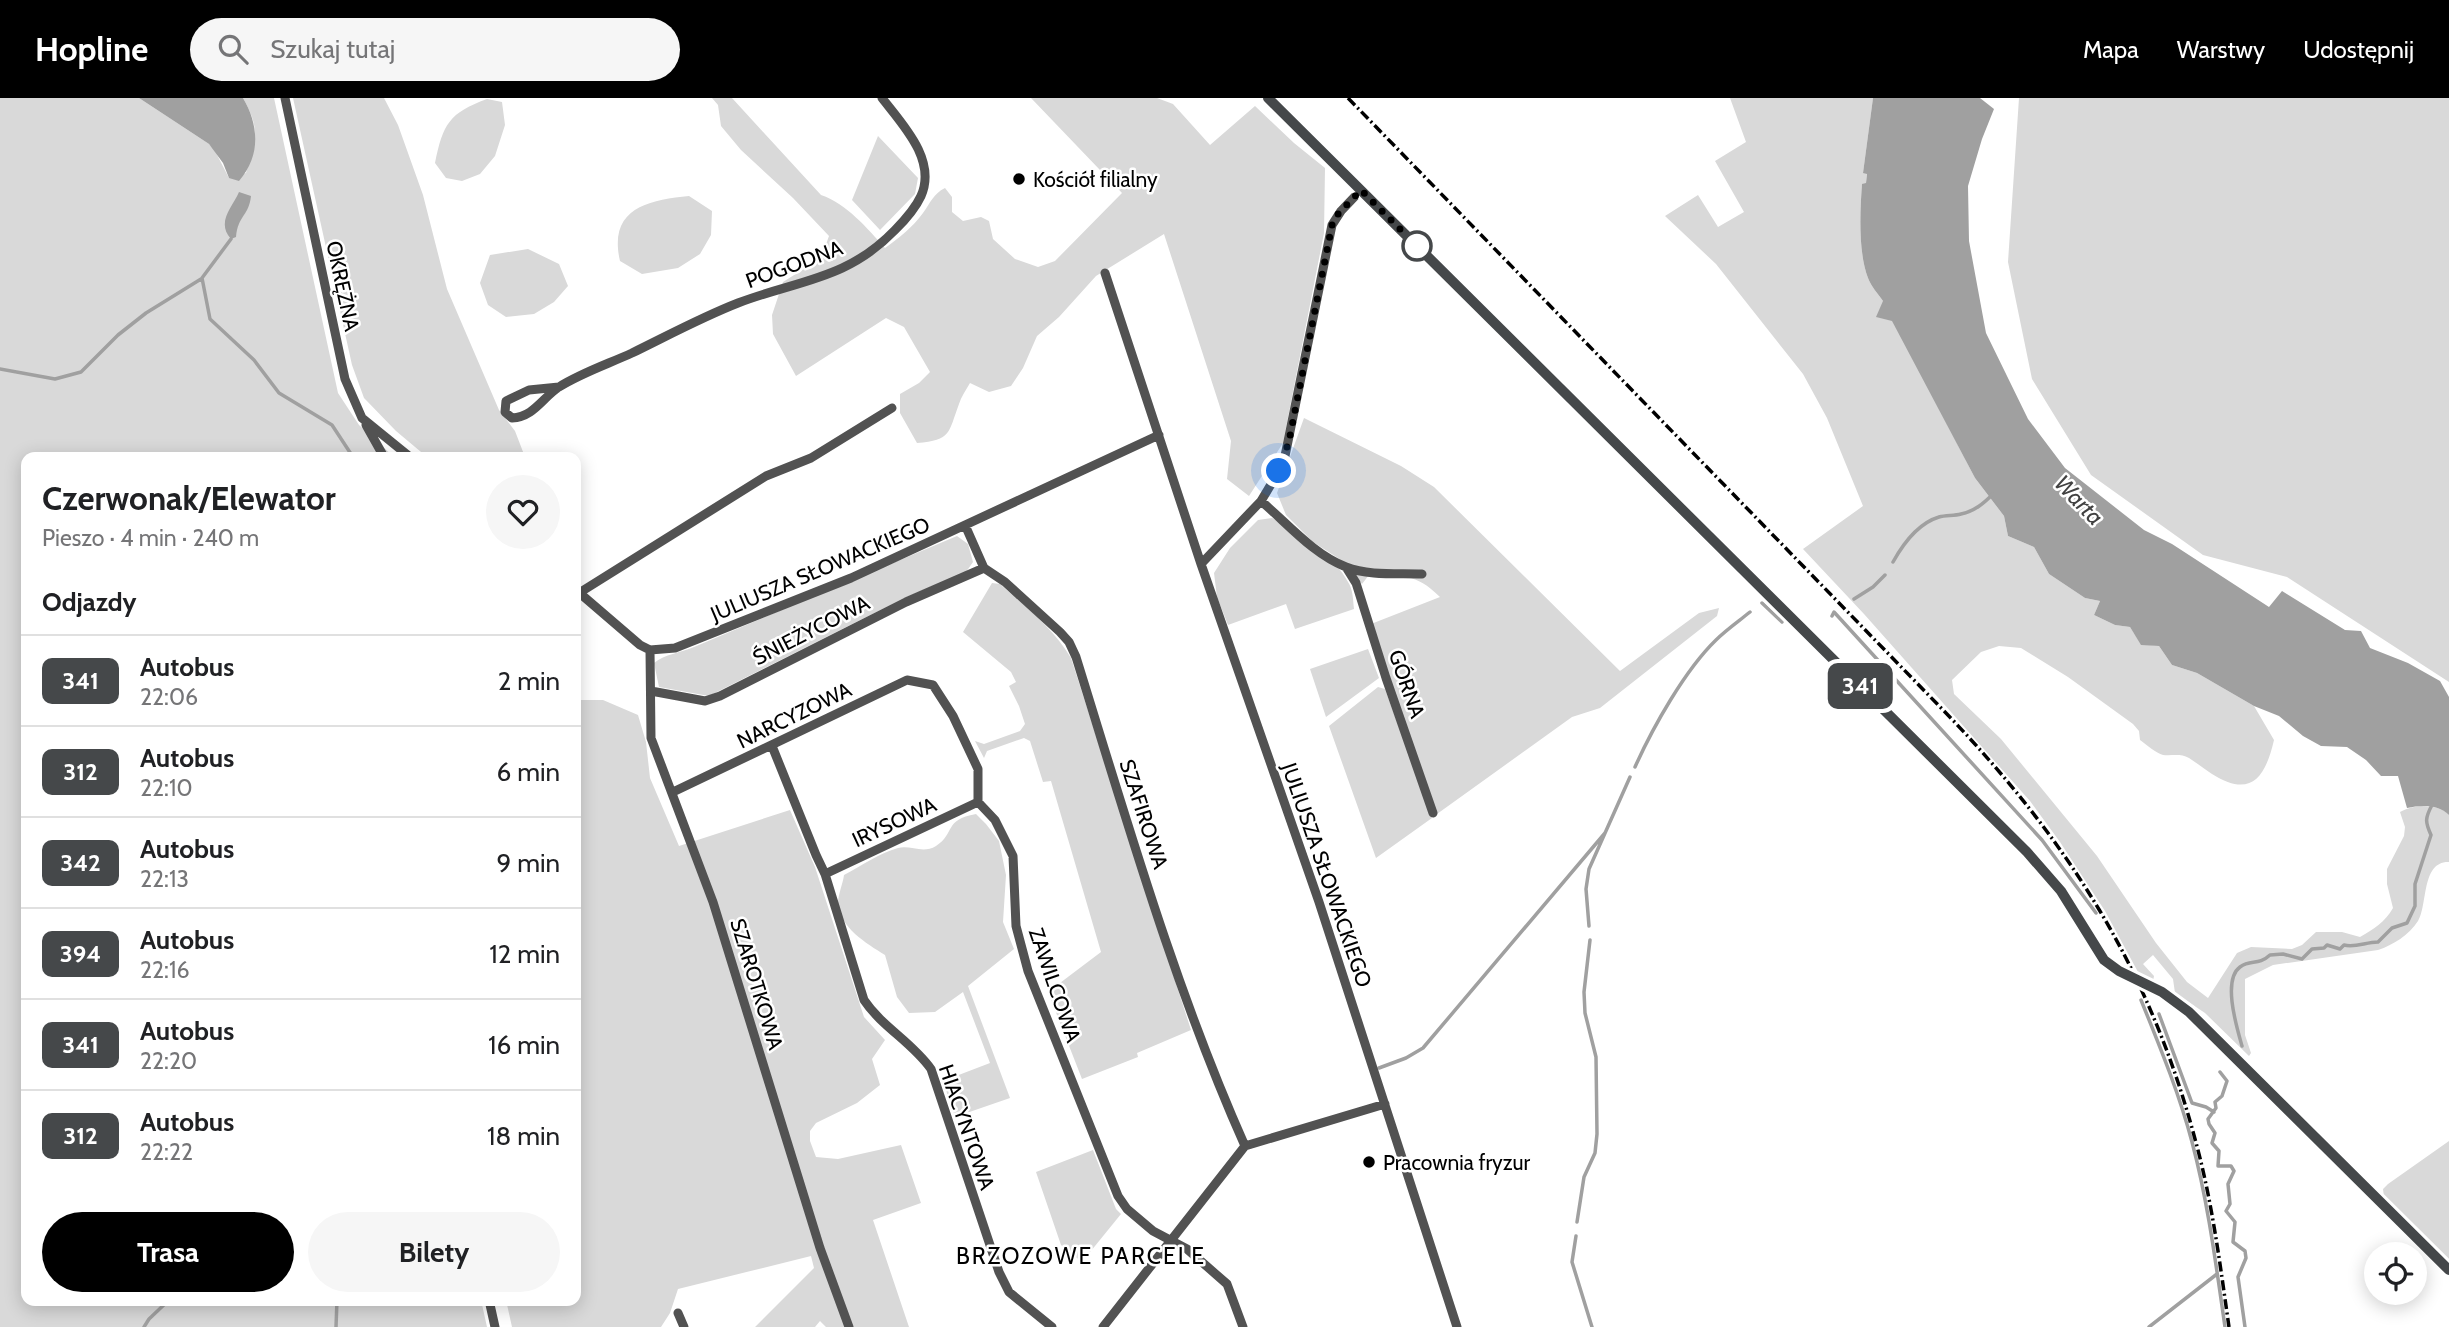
<!DOCTYPE html>
<html lang="pl">
<head>
<meta charset="utf-8">
<style>
	:root { --surface:#fff; --page:#f6f6f6; --text:#202124; --muted:#757577; --line:#e0e0e0; --accent:#000 }
	body { margin:0; font-family:Cabin,sans-serif; background:var(--page); color:var(--text); height:100vh; display:flex; flex-direction:column; font-size:26px; white-space:nowrap }
	* { box-sizing:border-box; margin:0 }
	p { font-size:23px; color:var(--muted) }
	.icon { flex:none; width:38px; height:38px; fill:none; stroke:currentColor; stroke-width:2; stroke-linecap:round; stroke-linejoin:round }
	.map { position:relative; flex:1; overflow:hidden }
	.drawer { position:absolute; left:21px; top:354px; width:560px; height:854px; display:flex; flex-direction:column; background:var(--surface); border-radius:14px; box-shadow:0 4px 18px #0003 }
	.drawer>* { flex:none }
	.badge { padding:0 14px; border-radius:10px; font-size:24px; line-height:46px }
	.buttons { position:absolute; left:2364px; top:1144px; display:grid; gap:14px }
	.buttons a { display:grid; place-items:center; width:63px; height:63px; border-radius:50%; background:var(--surface); box-shadow:0 4px 18px #0003; font-size:35px }
	.you { position:absolute; width:35px; height:35px; margin:-18px; border:5px solid #fff; border-radius:50%; background:#1a73e8; box-shadow:0 0 0 10px #1a73e833 }
	.map>.badge { position:absolute; translate:-50% -50%; box-shadow:0 0 0 4px #fff }
	h2 { padding:0 21px; font-size:26px; line-height:63px }
	.round { display:grid; place-items:center; flex:none; width:74px; height:74px; border-radius:37px; background:var(--page) }
	.summary { display:flex; align-items:center; justify-content:space-between; height:119px; padding:0 21px }
	h1 { font-size:33px; font-weight:800; line-height:52px }
	.action { display:flex; gap:14px; margin-top:auto; padding:14px 21px }
	.action a { flex:1; height:80px; border-radius:42px; background:var(--accent); color:#fff; font-size:28px; font-weight:800; line-height:80px; text-align:center }
	.action a+a { background:var(--page); color:var(--text) }
	ul { padding:0; list-style:none }
	li { display:flex; align-items:center; gap:21px; height:91px; padding:0 21px; border-top:2px solid var(--line) }
	li div { flex:1 }
	li b { display:block; font-size:26px }
	li em { font-style:normal }
	li .badge { min-width:77px; font-weight:700; text-align:center }
	header { display:flex; align-items:center; gap:42px; box-sizing:border-box; height:98px; padding:0 35px; background:var(--accent); color:#fff }
	header strong { font-size:33px }
	nav { display:flex; gap:38px; margin-inline-start:auto; font-size:24px }
	.search { width:490px; height:63px; background:var(--page); display:flex; align-items:center; gap:18px; box-sizing:border-box; padding:0 24px; border-radius:38px; color:var(--muted); font-size:26px }
	.map>svg:first-child { display:block }
</style>
</head>
<body>
<header>
<strong>Hopline</strong>
<div class="search"><svg class="icon" aria-label="search" viewBox="0 0 24 24"><circle cx="10" cy="10" r="6"/><path d="M15 15l6 6"/></svg>Szukaj tutaj</div>
<nav><a>Mapa</a><a>Warstwy</a><a>Udostępnij</a></nav>
</header>
<div class="map">
<svg width="2449" height="1229" viewBox="0 0 2449 1229">
	<rect width="100%" height="100%" fill="#fff"/>
	<path fill="#d9d9d9" d="M0,0H139L209,46L214,51L229,80L246,75C256,41 261,32 243,0H274L338,295L359,327L394,359H26V1202H481L487,1229H0Z
		M293,0H384L398,27L423,97L447,191L499,312L515,333L525,359H427L396,333L364,300L352,267Z
		M712,0H732L821,97C847,106 867,130 885,150C899,140 913,129 923,115C931,104 933,96 945,90L952,99V114L963,123L981,119L989,123L993,141L1015,161L1038,169L1055,163L1122,95L1031,0H1157L1173,6L1210,47L1255,8L1294,45L1325,70L1324,135L1283,345L1249,398L1227,381L1231,343L1164,136L1096,178L1059,219L1037,238L1023,270L1011,288L989,294L970,285C966,292 961,299 959,306C948,335 952,342 917,345L900,315V296L919,285L930,274L904,229L886,220L796,278L773,236L772,217L783,184L821,160L829,138L793,100L741,52L721,28L718,7Z
		M1730,0H1873L1863,75H1867L1866,86H1862C1860,113 1858,154 1868,180C1871,188 1878,196 1883,203L1975,380L2004,418L2008,438L2034,449L2049,476L2085,500L2100,503L2094,517L2115,527L2130,529L2141,546L2159,548L2172,567L2197,575L2254,608L2274,642C2265,681 2250,700 2212,676C2204,671 2197,665 2189,660C2180,655 2173,658 2163,657C2156,655 2147,647 2140,642L2139,633L2133,626L2068,579L2021,550L1999,548L1981,554L1952,582L1954,596L2001,641L2097,758L2156,845L2187,884L2208,900L2237,855L2251,849L2292,851L2302,847L2316,834H2342L2360,839C2374,831 2385,824 2393,810L2387,786V771L2404,738L2405,729L2400,714C2414,706 2438,705 2449,717V764C2421,763 2428,807 2418,823C2409,837 2393,847 2378,852L2273,867L2245,881V937L2251,955L2249,958L2205,915L2175,895L2173,881L2153,857L2143,866L2154,878L2153,883L2138,874L2105,813L2060,744L2030,703L1864,516L1803,451L1863,408L1827,320L1803,276L1716,166L1665,118L1698,97L1718,129L1744,114L1715,63L1746,44Z
		M2019,0H2449V584L2287,479L2203,457L2091,377L2032,281L2008,164Z
		M487,1L502,4L505,27L495,58L480,76L462,83L446,80L435,65C443,26 449,15 487,1Z
		M878,38L918,80L915,96L880,132L852,102Z
		M689,98L712,113L711,137L700,156L678,170L642,176L620,163C608,111 647,102 689,98Z
		M528,151L559,166L568,188L554,204L534,216L506,219L488,207L480,185L490,157Z
		M1304,320L1401,368L1434,389L1620,573L1699,515L1719,510L1717,518L1600,610L1572,619L1437,716L1371,526L1440,499C1415,474 1402,479 1369,477L1362,486L1338,460L1313,444L1286,417L1277,395Z
		M1272,420C1296,431 1336,460 1348,484C1353,491 1353,502 1354,511L1295,531L1286,506L1228,527L1217,499L1214,475L1230,450L1258,422Z
		M957,438L968,446L973,464L966,474L904,500L709,598L659,589L654,565C665,556 680,555 694,549Z
		M992,485L1000,486C1026,509 1053,530 1071,560L1191,932L1137,955L1138,959L1082,981L1048,894L1101,854L1051,683L1043,684L1030,643L1024,640L987,653L984,660L975,643L984,646L1020,633L1025,626L1019,608L1009,588L1016,584L1011,574L963,534Z
		M1368,551L1379,580L1326,619L1310,571Z
		M1378,589L1385,591L1432,720L1376,760L1329,628Z
		M576,602H603L638,617L646,644L650,680L679,748L790,712L815,769L864,919L885,942L872,961L880,987L857,1005L816,1025L810,1033V1043L816,1059L838,1061L901,1047L921,1105L873,1122L909,1229H826L820,1223L815,1229H755L814,1170L811,1158L678,1191L670,1215L661,1229H512L506,1202H576Z
		M976,716L986,726L999,743L1006,777L1003,824L1014,851L968,888L1010,1000L955,1019L943,983L990,965L963,894L935,914L909,915L897,899L885,857C866,845 840,830 838,805C838,797 843,785 844,777C861,768 880,755 898,750C911,747 923,756 936,748C956,735 943,722 976,716Z
		M2449,1043V1163L2384,1099L2383,1091L2388,1086Z
		M1093,1052L1116,1111L1121,1116L1082,1164L1061,1147L1036,1074Z"/>
	<path fill="#a0a0a0" d="M139,0H243C259,27 261,58 239,83L229,80L223,65L209,46Z
		M1873,0H1980L1994,11L1982,41L1968,88L1969,143L1986,235L2028,321L2065,370L2144,432L2172,446L2269,509L2282,493L2345,532L2361,533L2370,550L2408,565L2440,583L2449,599V717C2438,706 2421,707 2407,710L2398,678H2381L2366,662L2347,649L2321,648L2303,638L2279,618L2254,608L2197,575L2172,567L2159,548L2141,547L2130,529L2115,527L2094,517L2100,503L2085,500L2049,476L2034,449L2008,438L2004,418L1975,380L1892,223L1876,219L1883,203C1878,196 1871,188 1868,180C1858,154 1860,113 1862,86L1866,85L1867,76L1863,75Z
		M239,94L251,98C249,118 238,117 236,139L231,141C216,124 232,110 239,94Z"/>
	<g fill="none" stroke-linecap="round" stroke-linejoin="round">
		<path stroke="#a0a0a0" stroke-width="3.5" d="M231,141L202,180L210,221L254,262L279,295L332,327L353,359
			M0,271L55,281L81,274L118,237L146,215L201,181
			M1893,464C1903,446 1919,425 1939,419C1946,417 1954,418 1961,416C1975,413 1984,405 1993,396
			M1854,501L1873,489L1885,477
			M1762,505L1782,524
			M1832,518L1834,514L2042,742L2096,815
			M1635,669C1653,629 1685,572 1716,542C1726,532 1739,523 1750,514
			M1589,828L1586,791L1589,771L1630,679
			M2141,902C2160,949 2179,995 2192,1044C2208,1104 2216,1167 2225,1229
			M2159,916L2192,1005L2206,1009L2214,1014
			M2242,948C2237,930 2222,882 2240,869C2251,861 2258,868 2270,857L2283,856L2302,861L2312,851L2324,850L2327,847L2340,851L2344,847C2355,850 2366,844 2378,844L2392,830L2407,825L2415,808V786L2431,737C2425,724 2425,720 2432,707
			M1379,970L1406,960L1423,950L1605,735
			M2220,974L2227,983L2222,998L2215,1004L2216,1010L2208,1021L2209,1026L2215,1035L2212,1045L2219,1053L2218,1068H2231L2234,1073L2228,1086L2230,1106L2226,1113L2235,1124L2233,1144L2245,1153L2246,1160L2238,1179L2245,1229
			M1577,1124L1584,1079L1595,1055L1597,1036L1596,959L1585,915L1584,894L1590,842
			M1576,1138L1572,1164L1592,1229
			M144,1229L149,1221L169,1202
			M336,1229L337,1202
			M2149,1229L2217,1176"/>
		<path stroke="#525252" stroke-width="9" d="M285,0L345,281L362,320L410,359
			M1105,175L1201,466L1319,804L1457,1229
			M559,289L529,292L506,303L505,314L512,320C534,319 543,299 559,289C581,275 608,266 632,255C667,238 702,219 738,205C798,182 847,182 895,132C905,122 915,111 921,98C937,62 903,27 882,0
			M366,327L384,359
			M1261,403C1288,426 1313,456 1346,469C1369,478 1398,475 1422,476
			M965,427L984,470L1005,484L1060,534L1069,544L1076,559C1127,723 1175,891 1245,1048
			M1201,466L1261,403L1279,373L1285,358L1332,127L1341,113L1361,92
			M1346,469L1356,485L1386,580L1433,715
			M576,492L640,547L650,552L675,550L851,480L1159,337
			M579,495L766,378L811,360L892,310
			M650,552L651,640L713,804L820,1150L849,1229
			M651,593L705,603L720,598L906,504L984,470
			M772,648L816,757L825,776L864,902C882,929 912,944 931,971L999,1174L1009,1194L1052,1229
			M673,694L907,582L933,587L953,618L978,671V704L995,722L1013,758L1016,828L1028,873L1118,1098L1127,1111L1153,1133L1187,1151L1227,1186L1243,1229
			M825,776L978,704
			M489,1202L495,1229
			M678,1215L684,1229
			M1103,1229L1245,1048L1385,1006"/>
		<path stroke="#1f1f1f" stroke-width="12" d="M1268,0L2027,753L2061,793L2104,862L2119,873L2162,894L2189,914L2449,1172"/>
		<path stroke="#000" stroke-width="3.5" stroke-dasharray="10 3.5 2 3.5" stroke-linecap="butt" d="M1348,0L1945,614C2067,741 2149,869 2195,1041C2212,1102 2220,1166 2229,1229"/>
	</g>
	<g fill="none" stroke-linecap="round" stroke-linejoin="round">
		<g stroke="#fff" stroke-width="16">
			<path id="line" d="M1268,0L2027,754L2061,793L2104,862L2119,873L2162,894L2189,914L2449,1172"/>
		</g>
		<use href="#line" stroke="#45484a" stroke-width="10"/>
		<path stroke="#000" stroke-width="7" stroke-dasharray="0 12.6" d="M1279,373L1289,343L1332,127L1337,117L1361,92L1417,148"/>
	</g>
	<g fill="#000" stroke="#fff" stroke-width="2.5">
		<circle cx="1019" cy="81" r="7"/>
		<circle cx="1369" cy="1064" r="7"/>
	</g>
	<circle fill="#fff" stroke="#45484a" stroke-width="3.5" cx="1417" cy="148" r="14"/>
	<g text-anchor="middle" dominant-baseline="central" stroke-width="5" stroke-linejoin="round" paint-order="stroke">
		<g font-size="21" fill="#000" stroke="#fff" text-anchor="start">
			<text x="1033" y="81">Kościół filialny</text>
			<text x="1383" y="1064">Pracownia fryzur</text>
		</g>
		<g font-size="21" fill="#000" stroke="#fff">
			<text transform="translate(794 166) rotate(-20)">POGODNA</text>
			<text transform="translate(343 188) rotate(78)">OKRĘŻNA</text>
			<text transform="translate(820 471) rotate(-23)">JULIUSZA SŁOWACKIEGO</text>
			<text transform="translate(811 532) rotate(-27)">ŚNIEŻYCOWA</text>
			<text transform="translate(1407 586) rotate(71)">GÓRNA</text>
			<text transform="translate(794 617) rotate(-26)">NARCYZOWA</text>
			<text transform="translate(1144 716) rotate(72)">SZAFIROWA</text>
			<text transform="translate(894 724) rotate(-25)">IRYSOWA</text>
			<text transform="translate(1327 777) rotate(71)">JULIUSZA SŁOWACKIEGO</text>
			<text transform="translate(757 886) rotate(73)">SZAROTKOWA</text>
			<text transform="translate(1055 887) rotate(71)">ZAWILCOWA</text>
			<text transform="translate(967 1029) rotate(71)">HIACYNTOWA</text>
		</g>
		<g font-size="23" font-style="italic" fill="#414141" stroke="#fff">
			<text transform="translate(2079 402) rotate(46)">Warta</text>
		</g>
		<g font-size="23" letter-spacing="2" fill="#000" stroke="#fff">
			<text x="1081" y="1158">BRZOZOWE PARCELE</text>
		</g>
	</g>
</svg>
<div class="buttons">
<a><svg class="icon" aria-label="locate" viewBox="0 0 24 24"><circle cx="12" cy="12" r="6"/><path d="M12 2v4M12 18v4M2 12h4M18 12h4"/></svg></a>
</div>
<div class="you" style="left:1279px;top:373px"></div>
<b class="badge" style="left:1860px;top:588px;background:#45484a;color:#fff">341</b>
<section class="drawer">
<div class="summary"><div><h1>Czerwonak/Elewator</h1><p>Pieszo · 4 min · 240 m</p></div><a class="round"><svg class="icon" aria-label="heart" viewBox="0 0 24 24"><path d="M12 20l-8-8c-3-5 5-10 8-4 3-6 11-1 8 4z"/></svg></a></div>
<h2>Odjazdy</h2>
<ul>
<li><span class="badge" style="background:#45484a;color:#fff">341</span><div><b>Autobus</b><p>22:06</p></div><em>2 min</em></li>
<li><span class="badge" style="background:#45484a;color:#fff">312</span><div><b>Autobus</b><p>22:10</p></div><em>6 min</em></li>
<li><span class="badge" style="background:#45484a;color:#fff">342</span><div><b>Autobus</b><p>22:13</p></div><em>9 min</em></li>
<li><span class="badge" style="background:#45484a;color:#fff">394</span><div><b>Autobus</b><p>22:16</p></div><em>12 min</em></li>
<li><span class="badge" style="background:#45484a;color:#fff">341</span><div><b>Autobus</b><p>22:20</p></div><em>16 min</em></li>
<li><span class="badge" style="background:#45484a;color:#fff">312</span><div><b>Autobus</b><p>22:22</p></div><em>18 min</em></li>
</ul>
<div class="action"><a>Trasa</a><a>Bilety</a></div>
</section>
</div>
</body>
</html>
